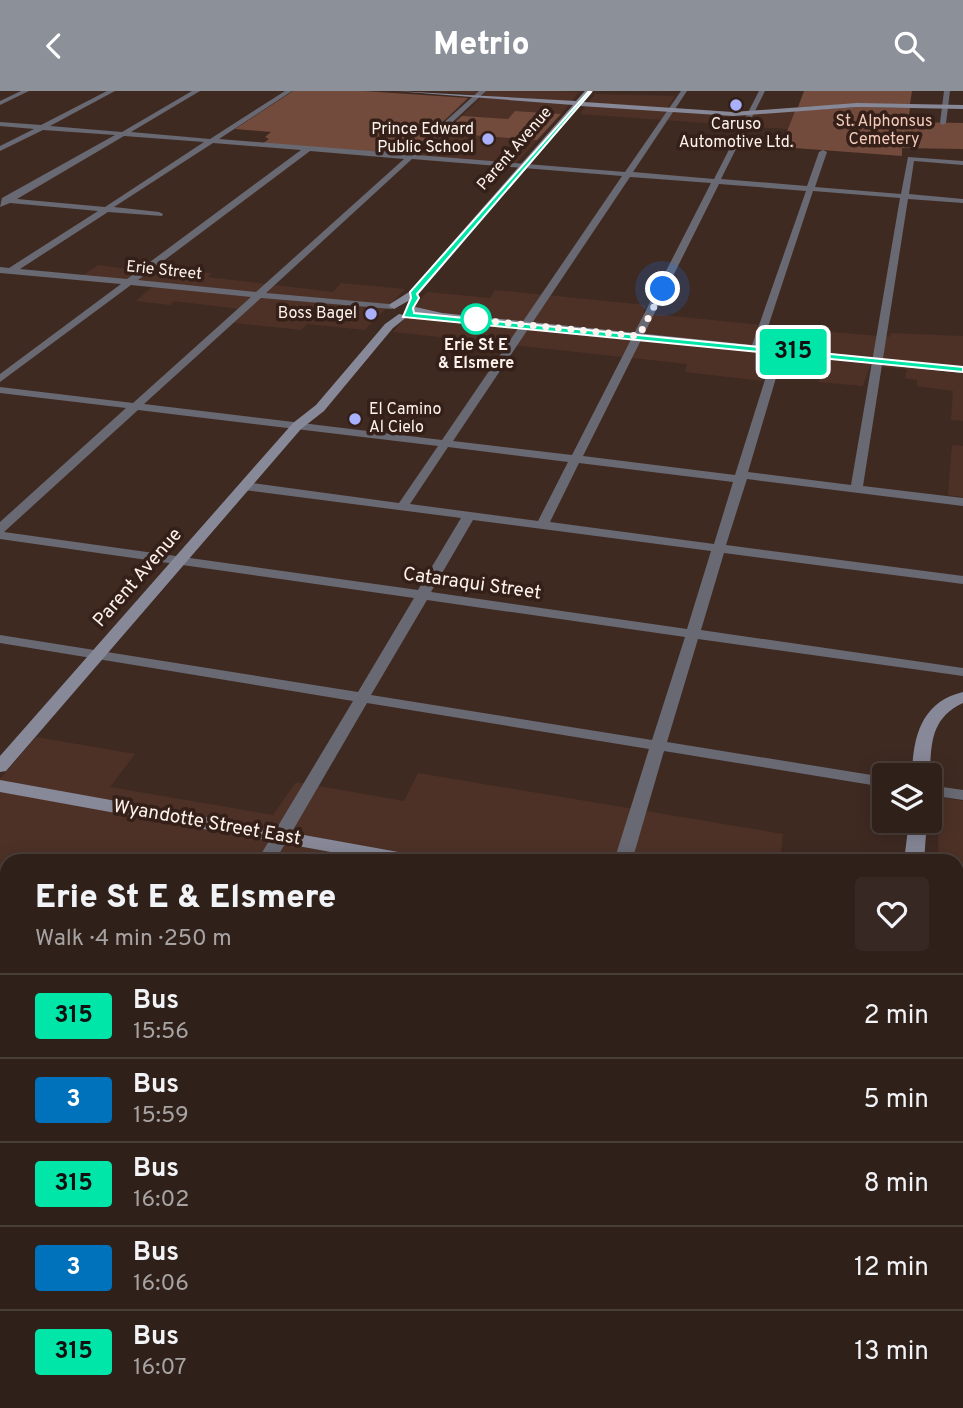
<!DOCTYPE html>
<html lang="en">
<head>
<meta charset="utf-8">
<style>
	:root { --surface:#2f201a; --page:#372823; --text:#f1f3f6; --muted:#a7a3a2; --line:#4a3e39; --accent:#8c9099 }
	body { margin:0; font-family:Overpass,sans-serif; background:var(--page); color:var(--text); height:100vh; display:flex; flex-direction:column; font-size:26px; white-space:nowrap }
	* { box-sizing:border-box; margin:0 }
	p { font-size:23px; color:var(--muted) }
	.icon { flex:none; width:38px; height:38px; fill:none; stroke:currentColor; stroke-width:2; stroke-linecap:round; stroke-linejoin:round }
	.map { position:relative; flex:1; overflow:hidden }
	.details { position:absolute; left:0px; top:763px; width:964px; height:555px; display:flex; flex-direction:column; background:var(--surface); border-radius:21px 21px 0 0; box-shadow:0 4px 18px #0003,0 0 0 2px var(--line) }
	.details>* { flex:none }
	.badge { padding:0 14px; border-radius:5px; font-size:24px; line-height:46px }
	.tools { position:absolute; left:872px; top:672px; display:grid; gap:14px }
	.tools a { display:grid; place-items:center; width:70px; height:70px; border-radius:7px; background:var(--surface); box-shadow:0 4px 18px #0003,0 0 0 2px var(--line); font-size:35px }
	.you { position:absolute; width:35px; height:35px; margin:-18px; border:5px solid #fff; border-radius:50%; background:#1a73e8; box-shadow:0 0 0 10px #1a73e833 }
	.map>.badge { position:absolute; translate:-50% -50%; box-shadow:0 0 0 4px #fff }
	.round { display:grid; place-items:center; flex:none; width:74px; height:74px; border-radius:7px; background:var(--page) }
	.headline { display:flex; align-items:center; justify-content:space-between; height:119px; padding:0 35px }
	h1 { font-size:33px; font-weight:800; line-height:52px }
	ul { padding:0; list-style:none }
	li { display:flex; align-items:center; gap:21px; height:84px; padding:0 35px; border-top:2px solid var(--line) }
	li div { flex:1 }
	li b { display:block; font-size:26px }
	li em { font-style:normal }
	li .badge { min-width:77px; font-weight:700; text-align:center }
	header { display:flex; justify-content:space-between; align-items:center; height:91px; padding:0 35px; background:var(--accent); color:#fff; font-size:32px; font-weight:800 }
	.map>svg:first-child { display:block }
</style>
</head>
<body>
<header><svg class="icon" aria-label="back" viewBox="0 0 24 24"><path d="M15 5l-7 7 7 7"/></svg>Metrio<svg class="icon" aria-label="search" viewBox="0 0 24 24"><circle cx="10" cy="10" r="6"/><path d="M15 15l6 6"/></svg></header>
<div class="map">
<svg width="963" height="1317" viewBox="0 0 963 1317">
	<rect width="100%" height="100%" fill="#3f2a22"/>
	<path fill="#4d3127" d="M431,0H560L579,1L561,23L515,20L553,32L516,73L419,65L484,4Z
		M595,3L675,5L666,20L721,24L795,20L788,38L580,23Z
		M98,174L150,181L155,177L212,182L208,186L333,201L341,192L405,198L365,239L307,233L301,239L234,232L247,219L174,210L170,214L136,210L152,196L76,189Z
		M495,199L646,214L643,222L821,240L889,246L891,242L963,245V330L951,329L953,300L917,295V289L905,287L907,278L870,275L863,295L818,291L821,277L769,273L763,290L685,281L687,273L393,241L427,201L490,207Z
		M952,354L963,355V406L948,404Z
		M36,646L135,663L110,696L273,724L296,691L404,710L418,682L783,743L780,770H7V838L0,836V688Z
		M939,706L963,710V855L957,854V770H938Z"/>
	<path fill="#724b3c" d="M293,0H364L468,7L409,63L262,53L269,48L265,46L271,41L235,38Z
		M804,0H912L910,13L798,16Z
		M857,16L910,17L908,31L963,32V58L902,57V65L781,56L795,20Z
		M515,20L561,23L537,49L443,42L462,25L508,28Z"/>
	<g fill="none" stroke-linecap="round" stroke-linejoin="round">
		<path fill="#686973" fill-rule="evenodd" d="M21,0H29L0,14V10Z
			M107,0H115L50,35L122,41L192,0H200L131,41L210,48L285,0H292L219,48L409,63L479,0H486L417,64L625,81L681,0H687L633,81L714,88L759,0H765L721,88L807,95L819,61L823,59L827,61L815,96L901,103L908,66L963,70V74L914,70L909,103L963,108V112L908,108L863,395L963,407V415L747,388L726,454L963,485V493L724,462L701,539L963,577V585L698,548L667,651L884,686V696L664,660L632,770H614L649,658L367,612L275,770H257L353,610L0,552V544L358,601L414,507L0,448V431L126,317L0,302V296L133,312L251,206L131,194L0,291V283L121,193L0,182V176L9,177L98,120L10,112L0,116L2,107L115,44L43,39L0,60V55L34,38L0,35V31L41,34ZM124,45L204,51L105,116L17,108ZM213,52L301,59L127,188L20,178L108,121L162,125L163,123L159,121L114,116ZM310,60L404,68L256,201L138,189ZM412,68L622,85L442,349L144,313L261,207L392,218L394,216L389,213L266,202ZM630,86L711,92L572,364L453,350ZM719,93L806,100L751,257L756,260L761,257L813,100L900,107L851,394L748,381L784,260L779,257L774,260L735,384L583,365ZM138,319L438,355L399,412L244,391L238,395L244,399L461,427L418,499L4,441ZM448,356L568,371L538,430L410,413ZM579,372L733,391L714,453L550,431ZM473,429L711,460L687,538L431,501ZM427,509L685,546L652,649L371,604Z
			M944,0H950L946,32L943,34L940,32Z
			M929,694L963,699V709L929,704Z
			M0,880L7,882V896L0,894Z
			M957,1081L963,1082V1100L957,1099Z
			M0,1149L7,1151V1171L0,1169Z
			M7,1225V1257L0,1260V1228Z
			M444,1311H468L467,1317H441Z
			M575,1311H621L624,1317H577Z"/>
		<path fill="#878999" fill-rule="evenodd" d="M395,0L576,10L585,0H593L584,11L733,21L857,12L963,14V18L857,16L733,25L580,15L417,205L394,218L389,215L390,213L409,201L573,14Z
			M411,215L442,222L963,276V282L442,228L407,220V216Z
			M399,223L408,225L393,237L324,320L301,338L6,680L0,681V665L293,332L316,314L385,233Z
			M963,601V612C931,627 931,652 930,684H912C913,646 921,611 963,601Z
			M0,689L415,764L422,765L425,770H380L0,701Z
			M909,730H927L924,770H904Z
			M957,861L963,862V876L957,875Z
			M865,1311H893V1317H865Z"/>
	</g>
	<path fill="#00e6a9" stroke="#fff" stroke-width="2" d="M589,0L591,1L417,203L419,207L413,217L414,222L963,276V281L403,226L411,207L410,201Z"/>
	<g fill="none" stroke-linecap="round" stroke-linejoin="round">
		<path stroke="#fdf2ed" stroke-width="7" stroke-dasharray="0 12.6" d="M476,228H467L639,245L663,198"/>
	</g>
	<g fill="#a9b0fc" stroke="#342018" stroke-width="2.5">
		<circle cx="736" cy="14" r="7"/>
		<circle cx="488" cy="48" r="7"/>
		<circle cx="371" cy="223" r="7"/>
		<circle cx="355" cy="328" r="7"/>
	</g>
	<circle fill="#fff" stroke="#00e6a9" stroke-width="3.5" cx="476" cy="228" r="14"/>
	<g text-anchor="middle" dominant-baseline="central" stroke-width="7" stroke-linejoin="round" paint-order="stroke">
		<g font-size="16" fill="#f6cbbb" stroke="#342018">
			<text x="884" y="31">St. Alphonsus<tspan x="884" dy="18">Cemetery</tspan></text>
		</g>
		<g font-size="16" fill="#fdf2ed" stroke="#342018" text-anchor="end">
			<text x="736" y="34" text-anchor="middle">Caruso<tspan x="736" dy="18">Automotive Ltd.</tspan></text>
			<text x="474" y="39">Prince Edward<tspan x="474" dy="18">Public School</tspan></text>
			<text x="357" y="223">Boss Bagel</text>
			<text x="369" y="319" text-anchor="start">El Camino<tspan x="369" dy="18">Al Cielo</tspan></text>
		</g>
		<g font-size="16" fill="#fdf2ed" stroke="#342018">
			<text transform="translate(515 58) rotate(-49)">Parent Avenue</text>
			<text transform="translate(164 180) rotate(6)">Erie Street</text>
		</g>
		<g font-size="16" font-weight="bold" fill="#fdf2ed" stroke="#342018">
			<text x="476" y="255">Erie St E<tspan x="476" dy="18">&amp; Elsmere</tspan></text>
		</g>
		<g font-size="19" fill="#fdf2ed" stroke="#342018">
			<text transform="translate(138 487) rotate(-49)">Parent Avenue</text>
			<text transform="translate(472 493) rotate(8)">Cataraqui Street</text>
			<text transform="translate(207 732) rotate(10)">Wyandotte Street East</text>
		</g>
	</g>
</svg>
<div class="tools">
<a><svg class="icon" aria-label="layers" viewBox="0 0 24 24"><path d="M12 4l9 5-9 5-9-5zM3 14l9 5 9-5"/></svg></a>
</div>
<div class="you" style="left:663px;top:198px"></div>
<b class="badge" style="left:793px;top:261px;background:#00e6a9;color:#111">315</b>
<section class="details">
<div class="headline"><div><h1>Erie St E &amp; Elsmere</h1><p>Walk · 4 min · 250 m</p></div><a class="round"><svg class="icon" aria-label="heart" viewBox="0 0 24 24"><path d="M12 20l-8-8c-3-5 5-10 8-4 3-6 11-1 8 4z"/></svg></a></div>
<ul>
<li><span class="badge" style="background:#00e6a9;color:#111">315</span><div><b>Bus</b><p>15:56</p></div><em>2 min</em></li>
<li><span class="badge" style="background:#0072bc;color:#fff">3</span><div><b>Bus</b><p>15:59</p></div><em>5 min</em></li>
<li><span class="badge" style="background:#00e6a9;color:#111">315</span><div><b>Bus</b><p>16:02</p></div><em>8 min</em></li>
<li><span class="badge" style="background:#0072bc;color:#fff">3</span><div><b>Bus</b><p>16:06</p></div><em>12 min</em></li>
<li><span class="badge" style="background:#00e6a9;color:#111">315</span><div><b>Bus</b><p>16:07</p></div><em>13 min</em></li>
</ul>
</section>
</div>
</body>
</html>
